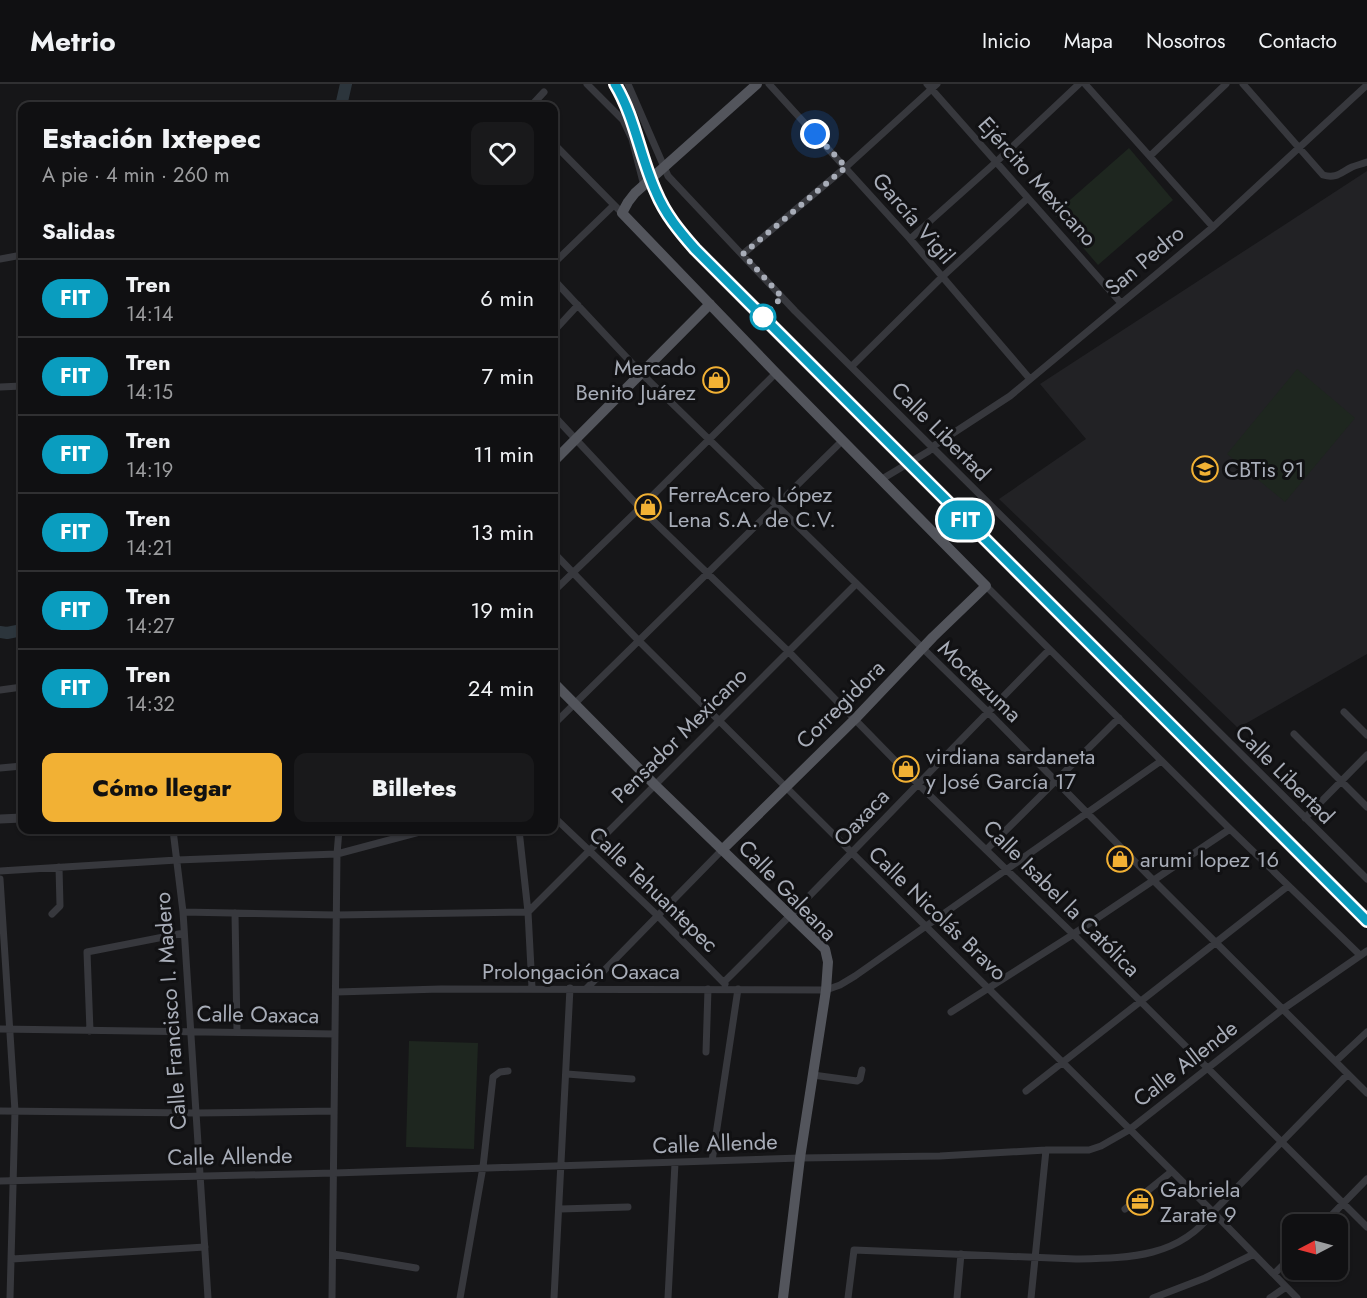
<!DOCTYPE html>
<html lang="es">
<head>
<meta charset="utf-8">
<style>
	:root { --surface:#101012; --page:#19191b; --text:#f1f3f6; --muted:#9c9d9f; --line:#303032; --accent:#f2b134 }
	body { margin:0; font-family:Jost,sans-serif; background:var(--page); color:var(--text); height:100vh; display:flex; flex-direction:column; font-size:22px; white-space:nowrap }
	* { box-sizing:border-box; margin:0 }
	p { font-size:20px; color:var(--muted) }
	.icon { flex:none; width:33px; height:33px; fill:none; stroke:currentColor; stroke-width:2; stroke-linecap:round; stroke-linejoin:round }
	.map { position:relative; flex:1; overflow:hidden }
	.details { position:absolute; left:18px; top:18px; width:540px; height:732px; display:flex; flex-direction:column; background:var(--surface); border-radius:12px; box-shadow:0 2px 4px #0004,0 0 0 2px var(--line) }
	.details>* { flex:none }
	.badge { padding:0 12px; border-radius:20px; font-size:21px; line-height:39px }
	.needle { width:39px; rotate:264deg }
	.tools { position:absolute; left:1282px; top:1130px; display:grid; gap:12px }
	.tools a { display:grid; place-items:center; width:66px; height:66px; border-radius:12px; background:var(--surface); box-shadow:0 2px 4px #0004,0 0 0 2px var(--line); font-size:30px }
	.you { position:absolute; width:30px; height:30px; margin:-15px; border:4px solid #fff; border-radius:50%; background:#1a73e8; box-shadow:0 0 0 9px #1a73e833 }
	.map>.badge { position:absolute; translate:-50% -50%; box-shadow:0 0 0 3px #fff }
	h2 { padding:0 24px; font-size:22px; line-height:54px }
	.round { display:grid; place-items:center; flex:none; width:63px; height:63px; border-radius:12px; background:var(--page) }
	.summary { display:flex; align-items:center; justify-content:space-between; height:102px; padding:0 24px }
	h1 { font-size:28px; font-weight:800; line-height:45px }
	.button { display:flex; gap:12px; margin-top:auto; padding:12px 24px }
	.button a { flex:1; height:69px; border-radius:12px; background:var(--accent); color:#111; font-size:24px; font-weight:800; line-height:69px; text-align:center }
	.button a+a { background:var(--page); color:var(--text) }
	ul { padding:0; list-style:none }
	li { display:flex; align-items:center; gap:18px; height:78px; padding:0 24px; border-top:2px solid var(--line) }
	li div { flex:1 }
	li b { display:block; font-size:22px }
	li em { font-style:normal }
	li .badge { min-width:66px; font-weight:700; text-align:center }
	header { display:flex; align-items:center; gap:36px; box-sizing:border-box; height:84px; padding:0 30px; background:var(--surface); border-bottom:2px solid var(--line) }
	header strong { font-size:28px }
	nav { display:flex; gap:33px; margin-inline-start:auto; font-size:21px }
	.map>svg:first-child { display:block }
</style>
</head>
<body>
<header>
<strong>Metrio</strong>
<nav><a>Inicio</a><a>Mapa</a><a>Nosotros</a><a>Contacto</a></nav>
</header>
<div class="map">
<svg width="1367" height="1214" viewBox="0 0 1367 1214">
	<rect width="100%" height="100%" fill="#161618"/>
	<path fill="#222225" d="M1367,87V570L1238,644L999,415L1086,355L1040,300Z"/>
	<path fill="#1e261f" d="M1129,64L1173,116L1098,181L1054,130Z
		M1297,285L1355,334L1285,418L1227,370Z
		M409,957L478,959L474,1065L406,1063Z"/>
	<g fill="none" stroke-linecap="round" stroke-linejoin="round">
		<path stroke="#2c353c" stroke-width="12" d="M341,22L346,0
			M0,548L7,549L22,546"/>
		<path stroke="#37383d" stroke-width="7" d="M587,0L623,36L632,55L644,102
			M628,0L668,92L795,227L1367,795
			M769,0L910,155L1030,295
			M927,0L1121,219
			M1085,0L1213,143
			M1243,0L1323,91C1337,95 1341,88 1352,83C1357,81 1362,80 1367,78
			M531,22L544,8
			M554,60L622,129
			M1150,72L1226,0
			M910,155L995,79L1079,0
			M743,170L846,83L937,0
			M0,175L22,171
			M554,179L614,121
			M554,196L642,290L988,628L1154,797L1367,1009
			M554,247L578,221
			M852,282L942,193L1028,114
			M0,303L22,302
			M554,332L640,424L788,567L917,699L1073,850L1367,1143
			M882,395L929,367L932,363L1010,312L1213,143L1367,1
			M554,469L638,556L1213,1128L1297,1214
			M986,502L1230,745L1360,871
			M554,507L640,424L776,289
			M0,606L22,603
			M1344,628L1367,651
			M554,640L843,356
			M1294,650L1367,723
			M0,684L22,682
			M554,733L658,832L725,900
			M1305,734L1367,671
			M173,746L183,828L208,1214
			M519,746L528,828L532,904
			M987,765L1119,634
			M0,787L177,776L337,770L427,746
			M0,795L15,1027L10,1214
			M183,828L336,831L528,828L856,500
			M235,829L237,948
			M52,830L60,822L59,783
			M724,898C834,789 940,676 1049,566
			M587,904L722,766
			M336,908L441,905L826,906L840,901L855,892L1161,677
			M951,928L1069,853L1230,745
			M0,945L335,950
			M90,947L87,868L184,849
			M706,968L708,905
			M1336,977L1367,948
			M567,990L632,995
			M813,991L857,997L860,995L862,986
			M1026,1007L1288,802
			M0,1027L196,1029L334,1027
			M712,1077L738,905
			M0,1097L334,1089L800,1074L940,1072L1046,1066H1089L1101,1062L1129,1046L1283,925L1367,867
			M560,1125L628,1123
			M1125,1125L1171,1088
			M1323,1140L1367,1095
			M333,1170L416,1184
			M12,1175L205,1163
			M1274,1190L1293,1171
			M332,1214L337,770L339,746
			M460,1214L483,1083L493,993L500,988L508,987
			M554,1214L570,904
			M668,1214L675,1079
			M848,1214L854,1166L1076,1175C1128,1174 1179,1174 1213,1128L1348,990
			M957,1214L961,1170
			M1031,1214L1046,1066
			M1153,1214L1205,1194L1254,1170
			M1270,1214L1286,1203"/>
		<path stroke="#37383d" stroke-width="9" d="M0,735L22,734"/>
		<path stroke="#53555c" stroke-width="10" d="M554,377L710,220
			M554,599L655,701L825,865L828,878L826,906L800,1074L783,1214
			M722,766L855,635L933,553L986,502L776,289L622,129L628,118L635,109L757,0"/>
		<path stroke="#4a4c52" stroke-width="2" stroke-dasharray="8 6" stroke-linecap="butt" d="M615,0C635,33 640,73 656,108C665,130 680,147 695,165L1367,837"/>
	</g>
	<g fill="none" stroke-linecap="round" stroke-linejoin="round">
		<g stroke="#fff" stroke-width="14">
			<path id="line" d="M615,0C635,33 640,73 656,108C665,130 680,148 695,165L1367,837"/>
		</g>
		<use href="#line" stroke="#0a9dbf" stroke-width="9"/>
		<path stroke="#a8adb8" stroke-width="6" stroke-dasharray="0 10.8" d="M763,233L782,213L743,170L846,83L815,50"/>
	</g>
	<defs>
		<g id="shop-ring" transform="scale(1.35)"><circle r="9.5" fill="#111113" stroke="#f2b134" stroke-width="1.5"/><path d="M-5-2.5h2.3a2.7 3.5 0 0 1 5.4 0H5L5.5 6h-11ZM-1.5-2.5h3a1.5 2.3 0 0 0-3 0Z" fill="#f2b134"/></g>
		<g id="school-ring" transform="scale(1.35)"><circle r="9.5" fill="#111113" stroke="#f2b134" stroke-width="1.5"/><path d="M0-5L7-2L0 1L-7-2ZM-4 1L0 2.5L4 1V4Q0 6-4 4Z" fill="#f2b134"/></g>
		<g id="office-ring" transform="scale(1.35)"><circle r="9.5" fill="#111113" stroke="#f2b134" stroke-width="1.5"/><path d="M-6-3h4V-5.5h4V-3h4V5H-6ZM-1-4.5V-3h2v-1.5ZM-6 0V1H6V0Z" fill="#f2b134"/></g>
	</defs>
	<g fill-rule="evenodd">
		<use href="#shop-ring" x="716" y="296"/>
		<use href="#school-ring" x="1205" y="385"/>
		<use href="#shop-ring" x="648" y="423"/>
		<use href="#shop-ring" x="906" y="685"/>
		<use href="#shop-ring" x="1120" y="775"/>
		<use href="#office-ring" x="1140" y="1118"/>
	</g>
	<circle fill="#fff" stroke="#0a9dbf" stroke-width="3" cx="763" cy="233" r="12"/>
	<g text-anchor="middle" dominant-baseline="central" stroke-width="6" stroke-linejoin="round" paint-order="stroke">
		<g font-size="22" fill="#a8adb8" stroke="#111113">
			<text transform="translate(1038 97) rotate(48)">Ejército Mexicano</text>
			<text transform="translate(914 134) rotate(49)">García Vigil</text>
			<text transform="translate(1144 176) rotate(-40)">San Pedro</text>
			<text transform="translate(941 347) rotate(45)">Calle Libertad</text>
			<text transform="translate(980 597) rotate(44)">Moctezuma</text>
			<text transform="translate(840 620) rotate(-45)">Corregidora</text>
			<text transform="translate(679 651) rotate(-45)">Pensador Mexicano</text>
			<text transform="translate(1285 690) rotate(45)">Calle Libertad</text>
			<text transform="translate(861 733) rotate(-47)">Oaxaca</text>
			<text transform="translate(654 805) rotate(44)">Calle Tehuantepec</text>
			<text transform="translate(788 806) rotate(46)">Calle Galeana</text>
			<text transform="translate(1062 814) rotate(45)">Calle Isabel la Católica</text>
			<text transform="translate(938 829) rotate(44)">Calle Nicolás Bravo</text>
			<text x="581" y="887">Prolongación Oaxaca</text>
			<text transform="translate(170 927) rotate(-94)">Calle Francisco I. Madero</text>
			<text transform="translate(258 930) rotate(1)">Calle Oaxaca</text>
			<text transform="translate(1185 979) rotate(-38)">Calle Allende</text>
			<text transform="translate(715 1059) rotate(-2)">Calle Allende</text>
			<text transform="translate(230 1072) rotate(-1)">Calle Allende</text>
		</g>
		<g font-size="22" fill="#a8adb8" stroke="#111113" text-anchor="start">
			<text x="696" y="283" text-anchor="end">Mercado<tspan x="696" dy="25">Benito Juárez</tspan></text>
			<text x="1224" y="385">CBTis 91</text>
			<text x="668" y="410">FerreAcero López<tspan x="668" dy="25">Lena S.A. de C.V.</tspan></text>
			<text x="926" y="672">virdiana sardaneta<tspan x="926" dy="25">y José García 17</tspan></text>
			<text x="1140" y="775">arumi lopez 16</text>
			<text x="1160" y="1105">Gabriela<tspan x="1160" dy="25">Zarate 9</tspan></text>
		</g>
	</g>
</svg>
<div class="tools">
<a><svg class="needle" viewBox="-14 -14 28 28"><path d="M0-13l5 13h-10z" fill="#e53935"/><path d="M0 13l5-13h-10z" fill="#9c9d9f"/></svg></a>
</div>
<div class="you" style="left:815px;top:50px"></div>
<b class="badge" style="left:965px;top:436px;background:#0a9dbf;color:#fff">FIT</b>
<section class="details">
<div class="summary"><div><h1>Estación Ixtepec</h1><p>A pie · 4 min · 260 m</p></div><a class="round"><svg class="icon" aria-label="heart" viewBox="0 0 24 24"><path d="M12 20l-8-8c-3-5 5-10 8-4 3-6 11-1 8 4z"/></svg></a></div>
<h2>Salidas</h2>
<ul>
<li><span class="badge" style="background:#0a9dbf;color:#fff">FIT</span><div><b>Tren</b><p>14:14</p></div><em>6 min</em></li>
<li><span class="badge" style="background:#0a9dbf;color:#fff">FIT</span><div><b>Tren</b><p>14:15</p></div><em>7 min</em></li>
<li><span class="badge" style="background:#0a9dbf;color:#fff">FIT</span><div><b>Tren</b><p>14:19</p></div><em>11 min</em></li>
<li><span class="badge" style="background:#0a9dbf;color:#fff">FIT</span><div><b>Tren</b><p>14:21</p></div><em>13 min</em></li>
<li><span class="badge" style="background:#0a9dbf;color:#fff">FIT</span><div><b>Tren</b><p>14:27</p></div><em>19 min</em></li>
<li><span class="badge" style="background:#0a9dbf;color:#fff">FIT</span><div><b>Tren</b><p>14:32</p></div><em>24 min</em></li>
</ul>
<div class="button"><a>Cómo llegar</a><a>Billetes</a></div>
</section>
</div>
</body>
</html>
